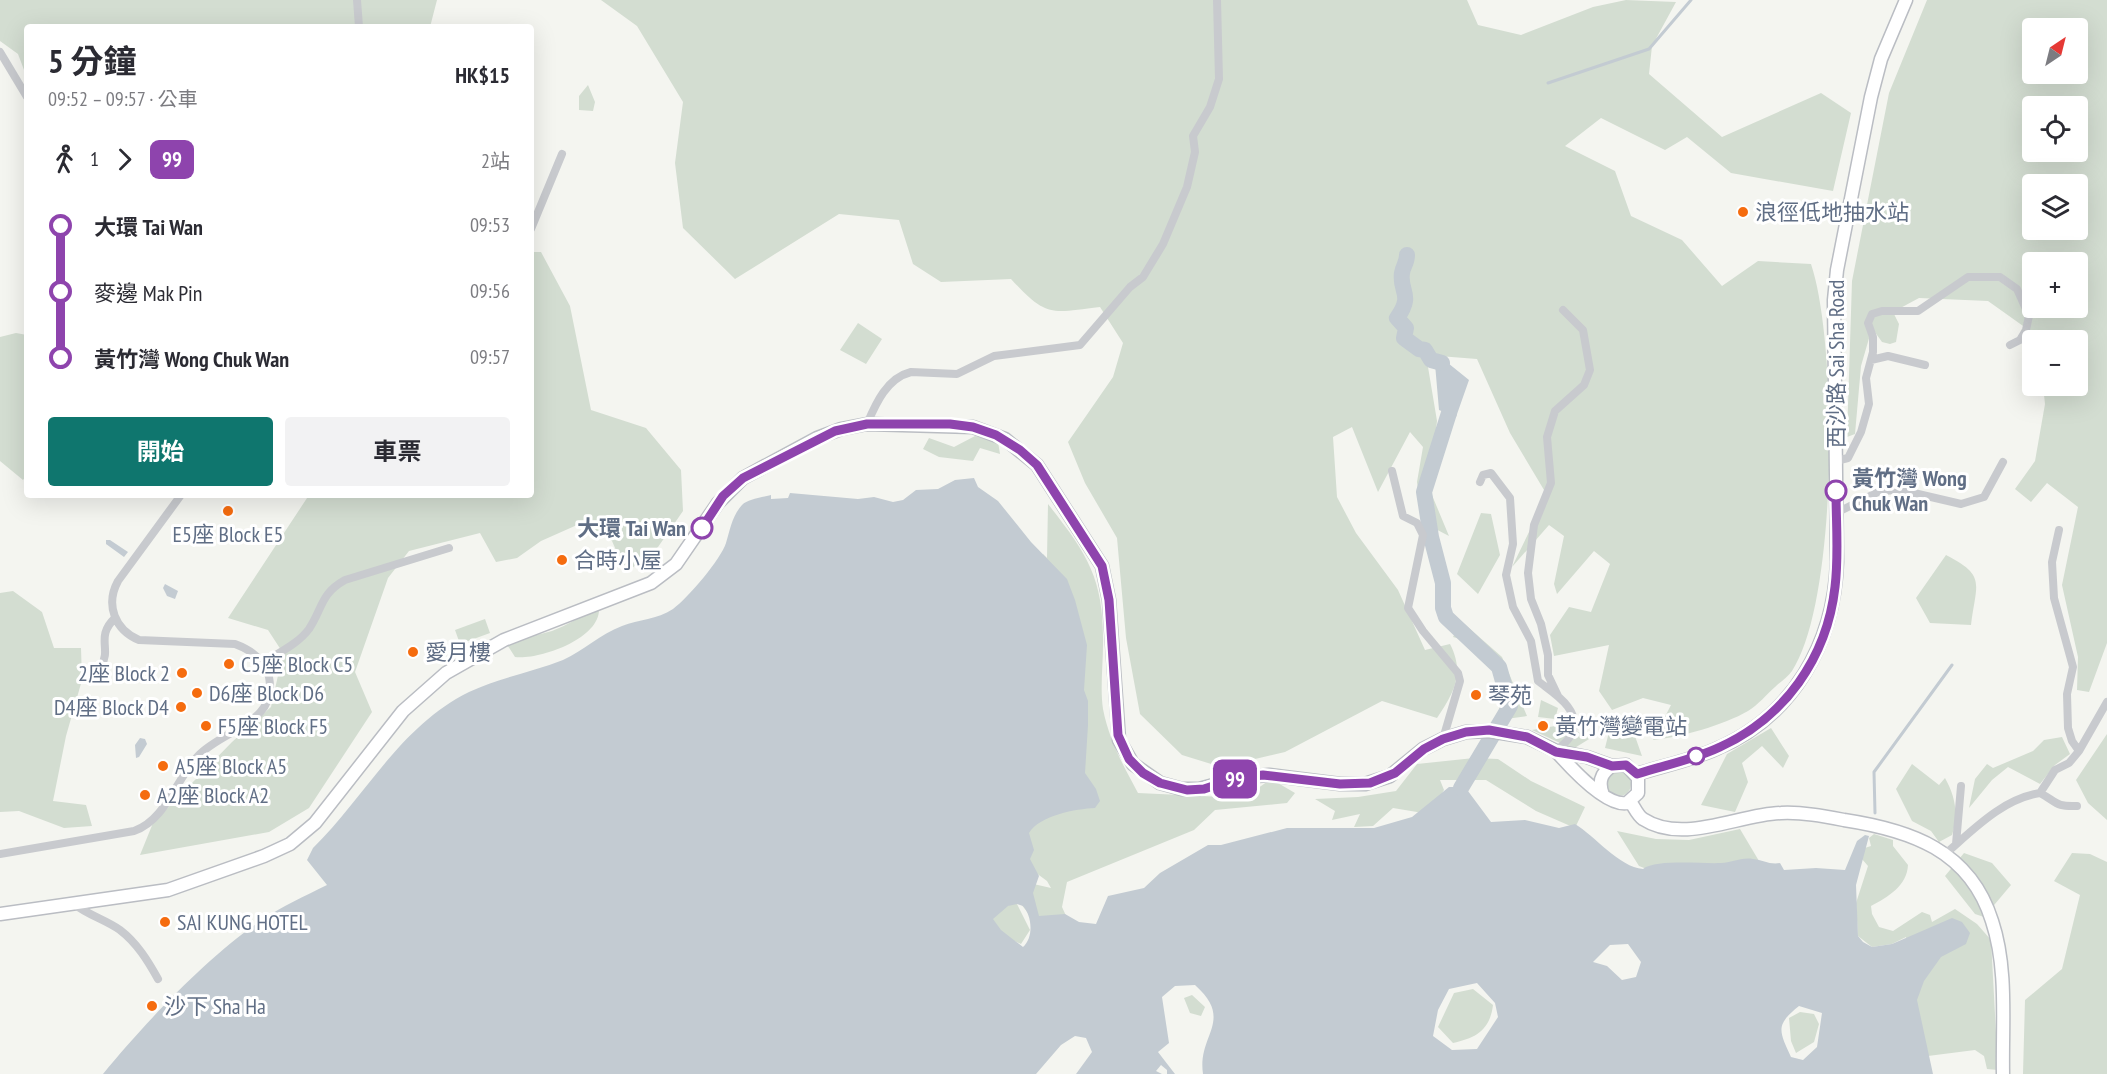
<!DOCTYPE html>
<html lang="zh-TW">
<head>
<meta charset="utf-8">
<style>
	:root { --surface:#fff; --page:#f2f2f3; --text:#2b2b33; --muted:#7c7c81; --accent:#0f766e }
	body { margin:0; font-family:"PT Sans Narrow","Noto Sans TC",sans-serif; background:var(--page); color:var(--text); height:100vh; display:flex; flex-direction:column; font-size:22px; white-space:nowrap }
	* { box-sizing:border-box; margin:0 }
	p { font-size:20px; color:var(--muted) }
	.icon { flex:none; width:33px; height:33px; fill:none; stroke:currentColor; stroke-width:2; stroke-linecap:round; stroke-linejoin:round }
	.map { position:relative; flex:1; overflow:hidden }
	.panel { position:absolute; left:24px; top:24px; width:510px; height:474px; display:flex; flex-direction:column; background:var(--surface); border-radius:6px; box-shadow:0 6px 24px #0002 }
	.panel>* { flex:none }
	.badge { padding:0 12px; border-radius:9px; font-size:21px; line-height:39px }
	.needle { width:39px; rotate:35deg }
	.tools { position:absolute; left:2022px; top:18px; display:grid; gap:12px }
	.tools a { display:grid; place-items:center; width:66px; height:66px; border-radius:6px; background:var(--surface); box-shadow:0 6px 24px #0002; font-size:30px }
	.map>.badge { position:absolute; translate:-50% -50%; box-shadow:0 0 0 3px #fff }
	.legs { display:flex; align-items:center; gap:9px; height:66px; padding:0 24px; font-size:20px }
	.legs p { margin-inline-start:auto }
	.summary { display:flex; align-items:center; justify-content:space-between; height:102px; padding:0 24px }
	h1 { font-size:33px; font-weight:700; line-height:45px }
	.action { display:flex; gap:12px; margin-top:auto; padding:12px 24px }
	.action a { flex:1; height:69px; border-radius:6px; background:var(--accent); color:#fff; font-size:24px; font-weight:700; line-height:69px; text-align:center }
	.action a+a { background:var(--page); color:var(--text) }
	ul { padding:0 24px; list-style:none }
	li { display:flex; align-items:center; gap:21px; height:66px; font-size:22px }
	li i { display:grid; place-items:center; width:9px; height:100%; margin:0 8px; background:currentColor }
	li i::after { content:''; width:15px; height:15px; margin:-8px; border:4px solid; border-radius:50%; background:var(--surface) }
	li p { margin-inline-start:auto }
	li:first-child i { background:linear-gradient(#0000 50%,currentColor 0) }
	li:last-child i { background:linear-gradient(currentColor 50%,#0000 0) }
	.map>svg:first-child { display:block }
</style>
</head>
<body>
<div class="map">
<svg width="2107" height="1074" viewBox="0 0 2107 1074">
	<rect width="100%" height="100%" fill="#f4f5f0"/>
	<path fill="#d3ddd1" fill-rule="evenodd" d="M0,0H437L430,27H27V78L18,54L0,41Z
		M601,0H1467L1478,25L1521,35L1593,7L1626,0L1676,2L1652,46L1649,74L1722,137L1821,93L1851,113L1833,191L1731,173L1687,137L1665,150L1601,118L1565,146L1615,171L1631,216L1682,240L1722,286L1758,261L1811,264C1838,344 1838,601 1792,671C1788,677 1780,682 1775,687C1767,694 1758,705 1748,711C1724,725 1681,737 1653,740L1671,705L1643,698L1612,710L1599,691L1609,645L1554,656L1550,635L1569,607L1591,612L1610,564L1594,551L1557,594L1554,584L1564,536L1549,525L1512,567L1547,495L1510,433L1477,359L1426,355L1437,421L1429,488L1449,536L1422,522L1417,482L1423,447L1410,432L1378,492L1352,427L1333,437L1337,497L1356,533L1398,590L1425,650L1450,644C1465,673 1454,693 1437,718L1382,701L1285,752L1221,767L1182,755L1140,714L1126,638L1117,538L1085,483L1068,442L1113,377L1123,343L1100,307C1050,313 1047,318 1011,279L941,282L913,264L899,220L839,214L735,279L683,228L675,163L683,102L637,26Z
		M1927,0H2107V643L2089,692L2077,690L2078,657L2062,585L2078,507L2047,483L2031,502L2015,489L2035,461L2045,404L2043,386H2078V340H2038L2037,336L1988,301L1919,298L1893,312L1899,324L1896,342L1890,344L1882,342L1872,328L1861,366L1855,434L1847,437L1852,281L1889,93ZM2032,28H2078V74H2032ZM2032,106H2078V152H2032ZM2032,184H2078V230H2032ZM2032,262H2078V308H2032Z
		M588,85L595,102L593,111L579,110V96Z
		M531,252H541L570,306L591,410L646,428L681,470L683,511L658,547L626,573L612,541L577,525L541,541L517,558L496,562L480,533L409,551L388,578L355,672L372,712L309,808L269,832L140,855L153,823L232,742L271,707L283,653L268,630L228,618L309,495H531Z
		M858,323L882,339L866,364L840,350Z
		M16,333L27,335V475L23,480L0,461V337Z
		M975,436L998,442L1000,454L980,448L973,461L939,457L923,449L929,438L954,447Z
		M1048,504C1088,555 1104,579 1103,645C1103,665 1100,689 1103,709C1109,740 1123,765 1138,793L1244,798L1271,779L1295,793L1287,803L1215,810L1194,830L1067,882L1062,907L1073,931L1041,929L1016,898V880L1051,888L1047,881L1028,867L1020,829L1043,554L1047,558Z
		M1481,513L1491,514L1500,555L1478,594L1457,574Z
		M1946,555C1987,576 1976,583 1971,625L1930,623L1916,598Z
		M13,591L42,612L54,648H81L82,680L66,736L53,801L86,805L92,826L64,828L19,811L0,812V593Z
		M599,609C600,639 539,660 515,657L506,643C521,636 536,636 552,631C568,625 582,615 599,609Z
		M485,619L490,633L460,644L455,630Z
		M1461,621L1502,657L1527,716L1499,720L1500,673L1468,641L1453,637Z
		M1541,700L1558,708L1555,719L1538,717Z
		M1630,722L1642,756L1605,748L1611,724Z
		M1555,726L1594,736L1573,749L1532,730Z
		M1771,728L1789,756L1783,768L1762,746L1742,763L1748,782L1735,812L1701,805L1727,754Z
		M2107,734V820L2088,803L2076,780Z
		M2062,737L2070,754L2055,765L2040,784L2008,767L1992,780L1969,808L1975,779L1987,764L1993,768L2033,751L2044,740Z
		M1474,758L1498,759L1531,781L1585,807L1575,828L1536,811L1486,780H1440L1444,790L1429,814L1393,808L1373,826L1354,827L1360,814L1332,820L1335,811L1315,799L1358,797L1396,791L1417,764Z
		M1912,764L1939,785L1945,778C1955,796 1959,814 1952,835L1939,842L1931,831L1912,821L1896,789Z
		M1607 784a12 12 0 1 1 24 0a12 12 0 1 1-24 0Z
		M1740,829L1759,861L1695,888L1639,866L1617,831L1656,839L1689,840Z
		M1874,834L1893,840V846L1908,865C1907,886 1888,897 1871,906L1872,914L1879,927L1893,931L1922,912L1930,915L1932,922L1955,909L1977,924L1991,940L1998,1070L1987,1069L1984,1056L1975,1050L1920,1057L1906,937L1892,944L1872,947L1858,936L1856,903L1868,866L1855,851L1871,846L1869,838Z
		M1964,853L1992,863L2011,885L1984,917L1975,914L1945,876Z
		M2072,853L2090,854L2107,862V1074H2023L2025,1000L2062,969L2080,895L2054,881Z
		M1016,902L1030,930L1021,944L990,930L994,912Z
		M1473,989L1493,1005C1490,1030 1476,1038 1453,1043L1438,1027L1454,993Z
		M1192,995L1205,1007L1201,1016L1190,1013L1184,998Z
		M1800,1012L1814,1014L1819,1024L1814,1042L1796,1053L1791,1041L1789,1018Z"/>
	<path fill="#c3cbd2" fill-rule="evenodd" d="M1443,359L1469,380L1456,417L1439,410L1435,364Z
		M974,478L978,487L998,501L1031,542L1067,579L1075,600L1087,645L1084,690L1088,701V725L1085,773L1096,789L1100,801L1095,808C1076,809 1040,815 1029,833L1034,850L1030,859L1039,876L1033,893L1039,916L1065,914L1079,922L1096,924L1108,896L1144,888L1160,873L1208,845H1221L1287,828H1374L1412,817L1449,787H1465L1491,822L1525,820L1559,828L1575,824C1595,836 1619,867 1643,869C1656,859 1702,864 1721,863C1731,863 1741,857 1753,859C1763,860 1770,865 1780,863L1784,870L1816,868L1845,870L1857,841L1865,835L1869,836L1856,885L1858,936L1863,942L1872,947L1892,944L1952,918L1962,922L1970,933L1966,944L1941,957L1924,981L1917,1000L1933,1074H1203C1197,1034 1235,1021 1195,985L1175,986L1162,997L1169,1043L1158,1052L1175,1074H1167V1070L1161,1065L1156,1071L1162,1074H1076L1092,1052L1086,1038L1075,1036L1061,1045L1036,1074H103C143,1025 209,955 262,920C282,906 305,896 327,885L307,860L313,848C365,797 400,726 469,692C499,678 532,672 563,660C583,651 600,634 622,626C639,619 657,620 673,609C688,598 721,559 726,543C730,530 732,516 742,505C748,499 763,497 771,495V499L788,498L790,493L858,499L874,497L893,502L903,500L916,490L938,489L955,480ZM1017,904L1023,906C1032,916 1034,937 1023,947L1001,930L993,919L1008,906ZM1628,944L1641,962L1636,977L1622,980L1607,966L1593,962L1610,945ZM1477,983L1495,1003L1498,1017L1477,1049L1452,1050L1433,1036L1438,1010L1449,989ZM1799,1006L1822,1013L1817,1047L1803,1060L1791,1057C1779,1031 1775,1025 1799,1006Z
		M106,540H110L128,552L124,557L106,544Z
		M165,584L178,591L175,599L167,596L163,588Z
		M140,738L145,739L147,744L139,757L136,758L135,745Z"/>
	<g fill="none" stroke-linecap="round" stroke-linejoin="round">
		<path stroke="#c3cbd2" stroke-width="3" d="M1548,83L1649,49L1691,0
			M1875,813L1874,772L1952,665"/>
		<path stroke="#c3cbd2" stroke-width="16" d="M1407,255C1407,263 1403,266 1402,273C1399,292 1414,294 1397,318L1406,328L1404,338L1419,349L1425,350L1431,360L1442,363
			M1449,413L1424,492L1431,537L1443,583V608L1446,617L1499,667L1510,706L1461,788"/>
		<g stroke="#babdc3" stroke-width="15">
			<path id="secondary" d="M1637,774C1663,766 1691,760 1716,749C1793,717 1834,643 1837,562L1834,300L1837,270L1871,97L1881,59L1906,0
				M1603,795C1598,782 1601,773 1612,766
				M1630,801C1634,807 1638,816 1643,819C1683,845 1739,814 1781,813C1802,812 1823,816 1844,820C1910,830 1970,850 1992,921C2008,969 2002,1024 2003,1074
				M0,914L168,890L264,856L290,844L315,823L403,711L446,673L504,640L651,583L676,564L718,503L743,478L817,438L841,429L867,424L973,427L1005,439L1037,465L1102,566L1109,600L1119,740L1133,764L1160,783L1182,789H1199L1243,777L1269,775L1340,784H1365L1390,776L1423,749L1443,739L1466,732L1489,731L1527,737L1556,751L1587,757L1612,766L1626,765L1638,778V793L1627,803C1606,807 1570,767 1556,751"/>
		</g>
		<path stroke="#c8cace" stroke-width="8" d="M357,0L359,27
			M0,52L27,97
			M531,229L562,154
			M1871,360L1888,356L1925,365
			M867,424C876,403 887,378 911,372L957,374L994,356L1080,345L1130,287L1143,277L1163,244L1187,187L1195,152L1193,136L1210,107L1219,79L1217,0
			M1836,461L1848,458L1861,432L1869,404L1866,378L1873,352V337L1868,323L1872,314L1882,311H1918L1968,277H2000L2017,289L2029,316L2026,330L2020,340L2010,345
			M1392,471L1403,516L1417,523L1423,535L1408,608L1423,631L1458,673L1460,681L1443,739
			M1480,482L1483,475L1491,473L1510,498L1513,544L1506,575L1513,607L1531,641L1538,681C1553,693 1582,709 1572,733C1570,740 1561,746 1556,751
			M1836,513L1880,491L1901,490L1961,504L1984,497L2003,462
			M2059,530L2052,562L2054,598L2073,667L2067,694L2068,728L2072,741L2079,751
			M263,663C278,653 298,644 309,629C323,608 320,594 345,580L449,548
			M101,666C112,649 95,637 115,618
			M1558,696L1548,675V655L1541,624L1531,599L1528,573L1534,525L1551,483L1547,437L1555,411L1584,385L1590,370L1583,330L1563,310
			M2040,793C2057,802 2055,807 2077,806
			M1956,844L1961,786
			M0,854L134,831C166,820 176,779 198,756C223,729 278,724 269,677C265,659 251,650 235,644L139,640C115,630 105,605 118,581L181,495
			M1944,855C1973,830 2002,799 2040,793L2055,770L2069,763L2079,751L2107,702
			M74,904C88,915 106,920 120,930C137,943 148,961 158,979"/>
		<use href="#secondary" stroke="#fff" stroke-width="12"/>
	</g>
	<g fill="none" stroke-linecap="round" stroke-linejoin="round">
		<g stroke="#fff" stroke-width="14">
			<path id="line-1" d="M702,528L723,496L743,478L835,431L867,424H950L973,427L996,435L1020,450L1037,465L1102,566L1109,600L1118,735L1129,759L1143,773L1160,783L1187,790L1204,789L1237,778L1263,775L1340,784L1370,783L1395,773L1424,749L1443,739L1466,732L1489,730L1527,737L1556,752L1587,757L1612,766L1626,765L1637,774C1664,765 1693,760 1720,747C1784,718 1827,658 1835,587C1839,556 1836,523 1836,491"/>
		</g>
		<use href="#line-1" stroke="#8e44ad" stroke-width="9"/>
	</g>
	<g fill="#f56c0f" stroke="#fff" stroke-width="2">
		<circle cx="1743" cy="212" r="6"/>
		<circle cx="228" cy="511" r="6"/>
		<circle cx="562" cy="560" r="6"/>
		<circle cx="413" cy="652" r="6"/>
		<circle cx="229" cy="664" r="6"/>
		<circle cx="182" cy="673" r="6"/>
		<circle cx="197" cy="693" r="6"/>
		<circle cx="1476" cy="695" r="6"/>
		<circle cx="181" cy="707" r="6"/>
		<circle cx="206" cy="726" r="6"/>
		<circle cx="1543" cy="726" r="6"/>
		<circle cx="163" cy="766" r="6"/>
		<circle cx="145" cy="795" r="6"/>
		<circle cx="165" cy="922" r="6"/>
		<circle cx="152" cy="1006" r="6"/>
	</g>
	<g fill="#fff" stroke="#8e44ad" stroke-width="3">
		<circle cx="1836" cy="491" r="10"/>
		<circle cx="702" cy="528" r="10"/>
		<circle cx="1696" cy="756" r="8"/>
	</g>
	<g text-anchor="middle" dominant-baseline="central" stroke-width="6" stroke-linejoin="round" paint-order="stroke">
		<g font-size="22" fill="#606e85" stroke="#fff" text-anchor="start">
			<text x="1755" y="212">浪徑低地抽水站</text>
			<text x="228" y="534" text-anchor="middle">E5座 Block E5</text>
			<text x="574" y="560">合時小屋</text>
			<text x="425" y="652">愛月樓</text>
			<text x="241" y="664">C5座 Block C5</text>
			<text x="170" y="673" text-anchor="end">2座 Block 2</text>
			<text x="209" y="693">D6座 Block D6</text>
			<text x="1488" y="695">琴苑</text>
			<text x="169" y="707" text-anchor="end">D4座 Block D4</text>
			<text x="218" y="726">F5座 Block F5</text>
			<text x="1555" y="726">黃竹灣變電站</text>
			<text x="175" y="766">A5座 Block A5</text>
			<text x="157" y="795">A2座 Block A2</text>
			<text x="177" y="922">SAI KUNG HOTEL</text>
			<text x="164" y="1006">沙下 Sha Ha</text>
		</g>
		<g font-size="22" fill="#606e85" stroke="#fff">
			<text transform="translate(1836 364) rotate(-90)">西沙路 Sai Sha Road</text>
		</g>
		<g font-size="22" font-weight="bold" fill="#606e85" stroke="#fff" text-anchor="start">
			<text x="1852" y="478">黃竹灣 Wong<tspan x="1852" dy="25">Chuk Wan</tspan></text>
			<text x="686" y="528" text-anchor="end">大環 Tai Wan</text>
		</g>
	</g>
</svg>
<div class="tools">
<a><svg class="needle" viewBox="-14 -14 28 28"><path d="M0-13l5 13h-10z" fill="#e53935"/><path d="M0 13l5-13h-10z" fill="#7c7c81"/></svg></a>
<a><svg class="icon" aria-label="locate" viewBox="0 0 24 24"><circle cx="12" cy="12" r="6"/><path d="M12 2v4M12 18v4M2 12h4M18 12h4"/></svg></a>
<a><svg class="icon" aria-label="layers" viewBox="0 0 24 24"><path d="M12 4l9 5-9 5-9-5zM3 14l9 5 9-5"/></svg></a>
<a>+</a>
<a>−</a>
</div>
<b class="badge" style="left:1235px;top:779px;background:#8e44ad;color:#fff">99</b>
<section class="panel">
<div class="summary"><div><h1>5 分鐘</h1><p>09:52 – 09:57 · 公車</p></div><b>HK$15</b></div>
<div class="legs"><svg class="icon" aria-label="walk" viewBox="0 0 24 24"><circle cx="13" cy="4" r="2"/><path d="M13 8l-2 6 4 7M11 14l-3 7M7 12l3-4h3l4 4"/></svg>1<svg class="icon" aria-label="forward" viewBox="0 0 24 24"><path d="M9 5l7 7-7 7"/></svg><b class="badge" style="background:#8e44ad;color:#fff">99</b><p>2站</p></div>
<ul>
<li><i style="color:#8e44ad"></i><b>大環 Tai Wan</b><p>09:53</p></li>
<li><i style="color:#8e44ad"></i><span>麥邊 Mak Pin</span><p>09:56</p></li>
<li><i style="color:#8e44ad"></i><b>黃竹灣 Wong Chuk Wan</b><p>09:57</p></li>
</ul>
<div class="action"><a>開始</a><a>車票</a></div>
</section>
</div>
</body>
</html>
